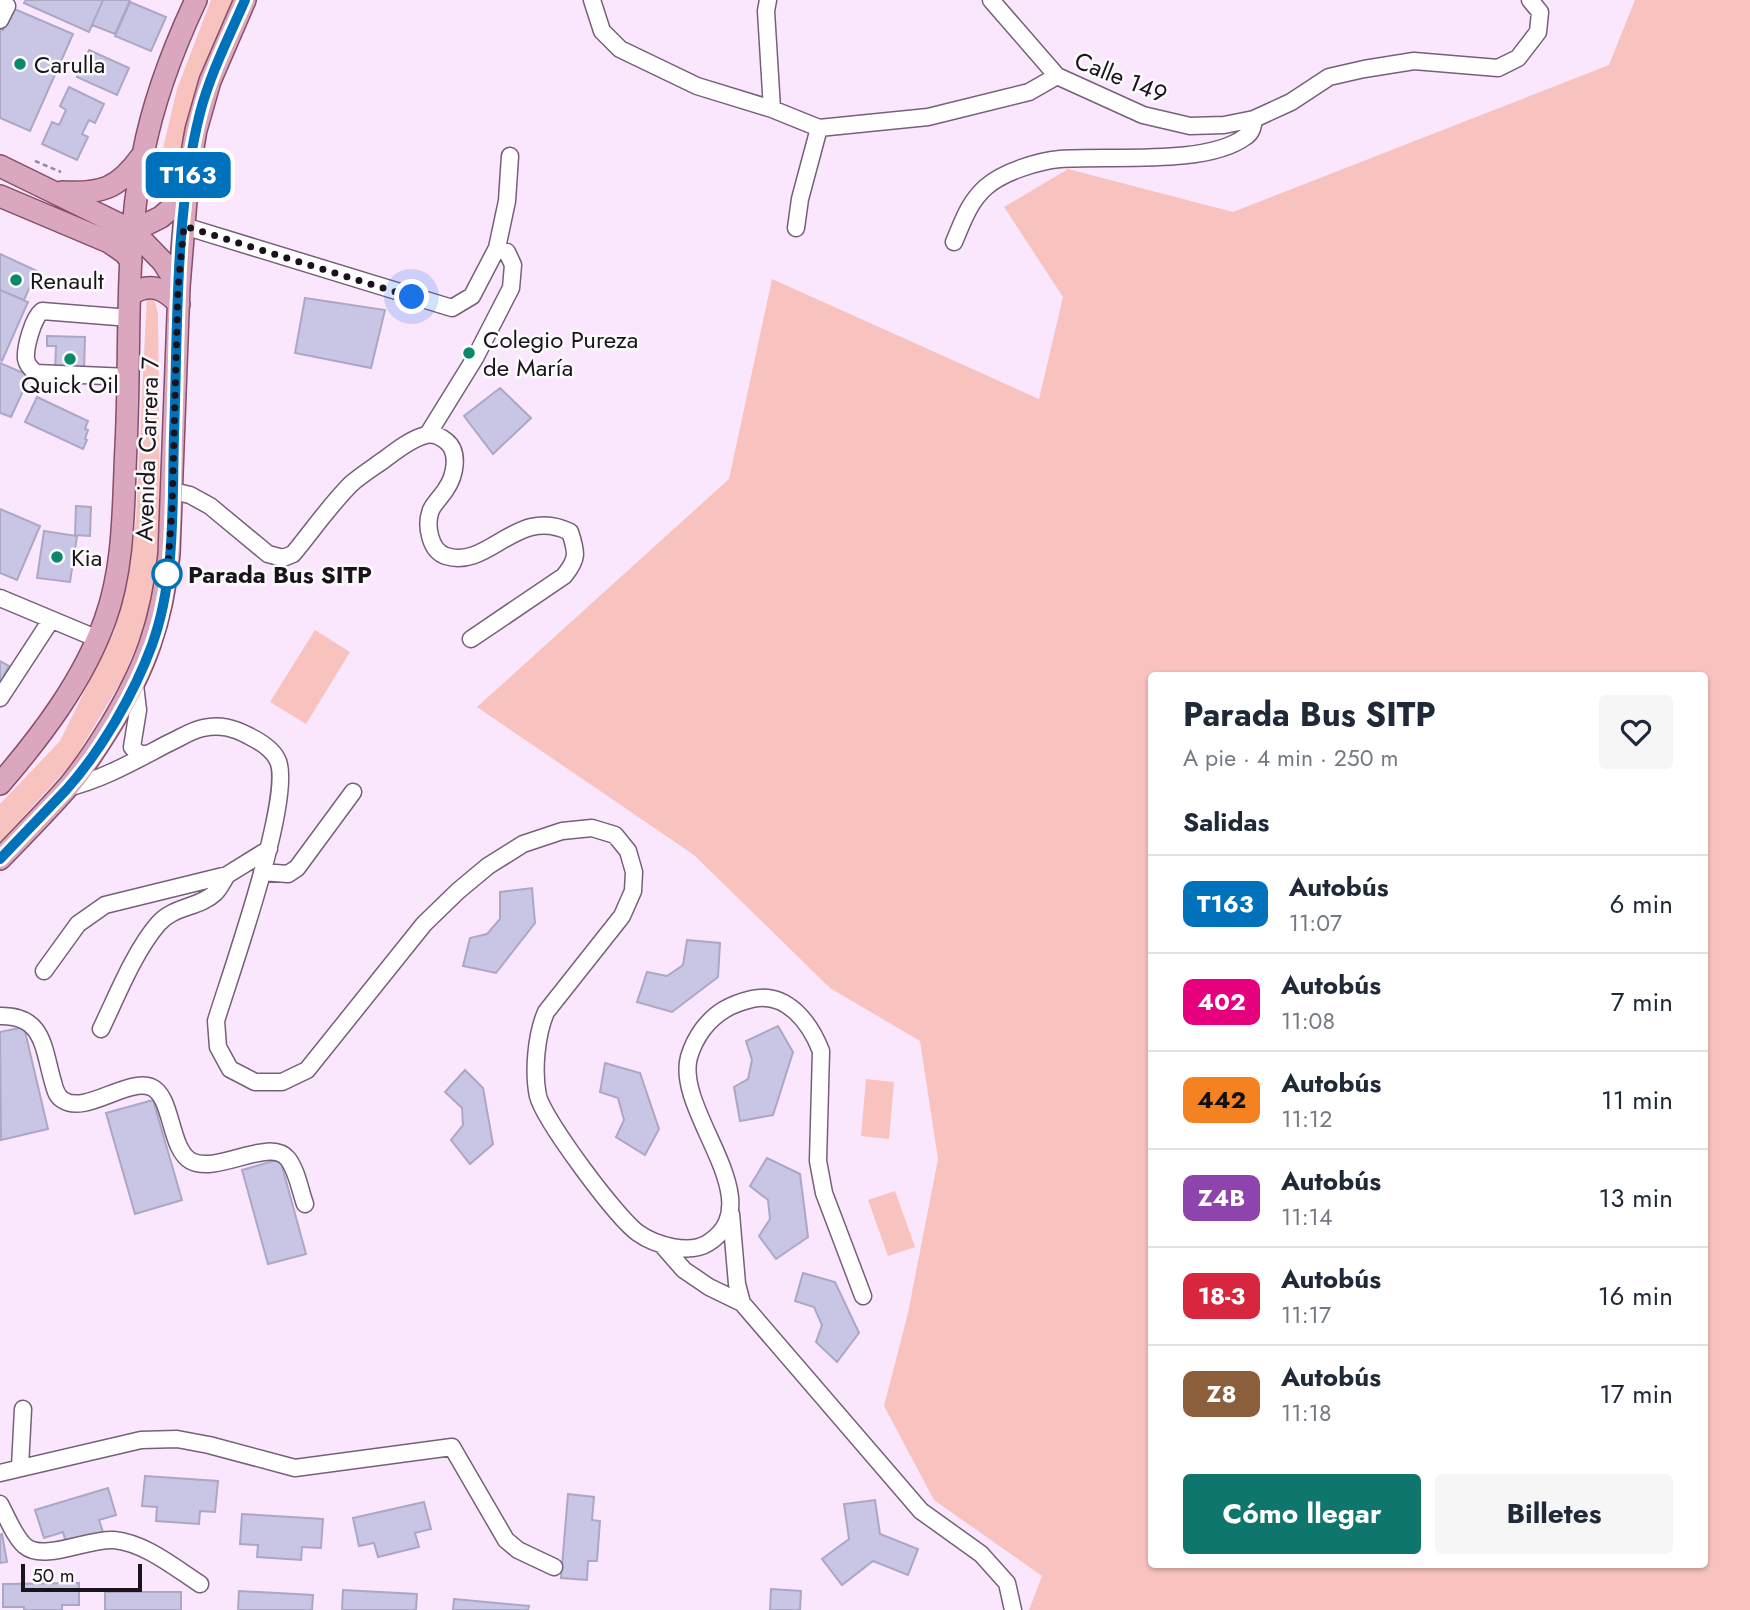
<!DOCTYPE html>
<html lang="es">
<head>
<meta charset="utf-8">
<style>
	:root { --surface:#fff; --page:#f6f6f7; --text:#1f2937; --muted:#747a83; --line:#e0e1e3; --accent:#0f766e }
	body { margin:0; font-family:Jost,sans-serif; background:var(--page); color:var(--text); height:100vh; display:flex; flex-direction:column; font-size:26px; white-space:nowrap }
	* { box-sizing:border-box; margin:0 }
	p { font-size:23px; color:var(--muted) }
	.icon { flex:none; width:38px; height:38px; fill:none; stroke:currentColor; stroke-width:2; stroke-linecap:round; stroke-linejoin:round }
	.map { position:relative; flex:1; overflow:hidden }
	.details { position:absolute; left:1148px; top:672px; width:560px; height:896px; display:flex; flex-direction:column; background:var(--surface); border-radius:7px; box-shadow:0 2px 5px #0004 }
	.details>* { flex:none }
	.badge { padding:0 14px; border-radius:10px; font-size:24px; line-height:46px }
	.scale { position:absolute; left:21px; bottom:18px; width:121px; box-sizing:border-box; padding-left:7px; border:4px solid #1b131c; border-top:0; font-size:19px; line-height:24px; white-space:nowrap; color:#1b131c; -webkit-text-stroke:5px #fbfbfb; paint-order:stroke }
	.you { position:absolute; width:35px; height:35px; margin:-18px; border:5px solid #fff; border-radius:50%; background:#1a73e8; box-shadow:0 0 0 10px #1a73e833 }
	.map>.badge { position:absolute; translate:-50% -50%; box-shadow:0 0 0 4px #fff }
	h2 { padding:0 35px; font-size:26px; line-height:63px }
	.round { display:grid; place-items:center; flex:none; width:74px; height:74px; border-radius:7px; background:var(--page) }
	.overview { display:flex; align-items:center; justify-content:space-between; height:119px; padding:0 35px }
	h1 { font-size:33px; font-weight:700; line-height:52px }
	.cta { display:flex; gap:14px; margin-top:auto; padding:14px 35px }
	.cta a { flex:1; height:80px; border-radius:7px; background:var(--accent); color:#fff; font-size:28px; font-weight:700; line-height:80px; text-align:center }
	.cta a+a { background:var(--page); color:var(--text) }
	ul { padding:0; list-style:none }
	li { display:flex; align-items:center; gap:21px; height:98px; padding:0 35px; border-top:2px solid var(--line) }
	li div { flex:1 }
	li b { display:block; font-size:26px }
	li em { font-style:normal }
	li .badge { min-width:77px; font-weight:700; text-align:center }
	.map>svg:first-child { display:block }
</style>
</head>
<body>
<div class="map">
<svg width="1750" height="1610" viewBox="0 0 1750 1610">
	<rect width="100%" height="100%" fill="#fae7fd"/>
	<path fill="#f8c2be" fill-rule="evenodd" d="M211,0H238L177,183L156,178L177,89Z
		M1635,0H1750V1610H1029L1042,1576L934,1500L884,1406L908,1313L938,1159L920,1041L830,988L694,855L477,707L729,479L772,279L1039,399L1063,297L1004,207L1068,169L1233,212L1609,65ZM1152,676H1704V1564H1152Z
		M147,293L155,302L158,313L160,526L154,583L145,625L122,680L72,763L0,842V804L60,741L114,632L128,577L136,520Z
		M315,630L350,652L306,724L270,702Z
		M866,1079L894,1082L889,1139L861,1136Z
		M895,1191L915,1247L888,1256L868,1200Z"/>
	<path fill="#c9c5e4" stroke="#aba7c5" stroke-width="2" d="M26,0H103L89,32L24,3Z
		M103,0H130L115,34L92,25Z
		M130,2L166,17L151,51L115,36Z
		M12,8L73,34L30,131L0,118V29L3,30Z
		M89,50L129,68L117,95L77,77Z
		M69,87L104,104L95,123L89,120L82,134L88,137L77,160L42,144L52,122L59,125L66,110L60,106Z
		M0,254L37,271L24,300L0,290Z
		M0,290L28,302L2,361L0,360Z
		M305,298L385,310L371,368L295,353Z
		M47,336L85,337L84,372L55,371L56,346H47Z
		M0,363L30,376L11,417L0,413Z
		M500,388L531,418L493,454L464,416Z
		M37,397L88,421L85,429L88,430L85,439L87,440L83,449L25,422Z
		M76,506L91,507L90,536L75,535Z
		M0,509L40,526L17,580L0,573Z
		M44,531L77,536L70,582L37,578Z
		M0,661L9,666L0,683Z
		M532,888L535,923L496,973L463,966L470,938L487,934L500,919V892Z
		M687,940L720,943L718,977L672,1012L637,1002L647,972L667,976L683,965Z
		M778,1026L793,1052L773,1115L740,1121L734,1087L748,1079L752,1060L746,1041Z
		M24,1027L48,1129L1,1140L0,1032Z
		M605,1063L640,1073L659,1129L645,1155L616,1137L624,1120L618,1098L600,1092Z
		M465,1070L483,1088L493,1144L470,1164L451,1140L463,1125L462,1108L445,1092Z
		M153,1100L182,1200L135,1214L106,1113Z
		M767,1158L800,1174L808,1237L776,1259L759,1236L770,1219L768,1200L750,1186Z
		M280,1159L306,1254L268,1264L242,1170Z
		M803,1273L835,1282L859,1333L837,1362L816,1342L822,1325L814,1307L795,1301Z
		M145,1476L218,1481L215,1512L200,1511L199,1524L156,1521L157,1507L142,1506Z
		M108,1488L116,1515L99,1520L103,1532L66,1543L63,1532L44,1538L35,1510Z
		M568,1494L594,1497L592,1520L600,1521L597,1561H588L587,1580L561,1578Z
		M875,1500L880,1534L918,1549L908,1575L873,1561L842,1585L822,1559L849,1539L844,1504Z
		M424,1502L431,1529L415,1533L419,1547L378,1557L374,1543L359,1546L353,1518Z
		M242,1514L323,1519L321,1548L302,1547L301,1560L257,1557L258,1545L240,1544Z
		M2,1534L7,1562L0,1563V1535Z
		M79,1583V1605H62V1610H24V1607H3V1584Z
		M771,1589L801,1591L800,1610H770Z
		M343,1590L417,1594L416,1610H342Z
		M239,1591L313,1595L312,1610H238Z
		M105,1592H181V1610H105Z
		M454,1599L529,1606L528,1610H453Z"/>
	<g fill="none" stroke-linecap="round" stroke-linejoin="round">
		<g stroke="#756078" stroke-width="19">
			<path id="minor" d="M592,0L602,31L620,49L697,86L772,109L819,128L928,117L1029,92L1057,76
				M768,0L766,11L772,109
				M991,0L1057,76L1143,115L1190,126L1224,125L1254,119L1291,102L1329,77L1364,69L1414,61L1498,68L1518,58L1538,32L1540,12L1530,0
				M0,3L7,6L0,20
				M184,226L452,308L472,296L497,248L507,201L510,156
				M796,228L800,199L819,128
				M954,242C963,221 969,202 986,187C1003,172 1038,161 1060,159C1109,155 1206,166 1245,137C1252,133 1253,126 1254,119
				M129,377L36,373C31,369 27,365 26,359C25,347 33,318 42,311L130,318
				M428,434L475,358L511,288L513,265L507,252L497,248
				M173,491L190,495L210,506L268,554L283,558L293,554C312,531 330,505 351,484C361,475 374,467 385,459C397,450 411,439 426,435C433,433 441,437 446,441C460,452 455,476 446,489C442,496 434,503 431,510C425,525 430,551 446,556C489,570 517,505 570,532C577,553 578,559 564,576L471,639
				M0,598L98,639
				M135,685L138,710L132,747L139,754H148
				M0,698L51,620
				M67,788C104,779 136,760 169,743C180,738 192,730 203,728C220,724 234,728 249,736C259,741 272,749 277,759C296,791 229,978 216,1021L218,1047L230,1069L255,1082H282L307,1070L424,924L458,891L488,866L523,844L562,831L592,828L615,835L628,851L634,872L633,891L622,916L546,1012C536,1035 533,1072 538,1096C544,1120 616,1217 638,1233C655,1245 689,1255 708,1243C773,1202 674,1112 689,1057C692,1047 697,1037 703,1029C716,1012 731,1004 752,999C787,991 810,1023 821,1051L818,1161L824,1193L863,1296
				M262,872L288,874L297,868L353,792
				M44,971L78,924L105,905L227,875L269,849
				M0,1016C44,1015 43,1048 53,1082C55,1089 56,1096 63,1100C85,1115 127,1078 151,1087C173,1096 169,1149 191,1161C217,1175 270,1136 288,1159C297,1171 300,1190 305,1204
				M101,1029C117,996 134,952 158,924C173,906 199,908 215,893C220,888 223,881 227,875
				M731,1214L737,1284L742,1303L921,1511L981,1554L1007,1583L1013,1610
				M662,1245L684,1270L709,1287L742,1303
				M20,1467L23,1409
				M0,1473L141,1440L177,1439L209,1445L295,1468L452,1447L506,1540L518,1550L554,1567
				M0,1504C7,1517 14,1536 25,1546C44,1562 89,1538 114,1540C145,1543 174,1567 200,1584"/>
		</g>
		<g stroke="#874e69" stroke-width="24">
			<path id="major" d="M0,166L133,231L163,262L179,287
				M62,192C101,194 118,189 141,157
				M0,196L109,242L125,253L131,261
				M125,235L161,217L187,194
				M131,294C150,282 164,288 179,304
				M0,784C42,735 83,681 105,620C125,565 123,504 126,446C131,350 124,250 143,155C153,102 173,49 196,0
				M0,859C22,836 45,813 66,789C82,771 96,749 109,728C145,669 162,623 169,554L179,287L188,176L196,130L210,81L245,0"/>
		</g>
		<path stroke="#978999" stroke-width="2.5" stroke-dasharray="5 3.5" stroke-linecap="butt" d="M35,161L61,172"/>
		<use href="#minor" stroke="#fff" stroke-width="16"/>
		<use href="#major" stroke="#daa7be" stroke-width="21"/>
	</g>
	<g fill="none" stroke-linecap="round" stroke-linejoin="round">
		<g stroke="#fff" stroke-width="16">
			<path id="line" d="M0,859C22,836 44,813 66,790C101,751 134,694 152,645C176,579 172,504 174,435C178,329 174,216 200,113C210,74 229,37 245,0"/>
		</g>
		<use href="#line" stroke="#0072bc" stroke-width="10"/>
		<path stroke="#1b131c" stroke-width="7" stroke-dasharray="0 12.6" d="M167,574V579L172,510L178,287L184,226L412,297"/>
	</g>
	<g fill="#0b886b" stroke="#fbfbfb" stroke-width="2.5">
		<circle cx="20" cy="64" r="7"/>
		<circle cx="16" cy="280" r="7"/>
		<circle cx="469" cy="353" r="7"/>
		<circle cx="70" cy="359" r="7"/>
		<circle cx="57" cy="557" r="7"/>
	</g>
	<circle fill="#fff" stroke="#0072bc" stroke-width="3.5" cx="167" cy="574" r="14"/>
	<g text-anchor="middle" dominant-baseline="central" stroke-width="5" stroke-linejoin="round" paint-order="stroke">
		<g font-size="24" fill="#1b131c" stroke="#fbfbfb" text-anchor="start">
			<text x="34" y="64">Carulla</text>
			<text x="30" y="280">Renault</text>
			<text x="483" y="339">Colegio Pureza<tspan x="483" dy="28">de María</tspan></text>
			<text x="70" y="384" text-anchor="middle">Quick Oil</text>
			<text x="71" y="557">Kia</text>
		</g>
		<g font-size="24" fill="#1b131c" stroke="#fbfbfb">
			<text transform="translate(1121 77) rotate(22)">Calle 149</text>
			<text transform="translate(147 449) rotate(-88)">Avenida Carrera 7</text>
		</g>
		<g font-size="24" font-weight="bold" fill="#1b131c" stroke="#fbfbfb" text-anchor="start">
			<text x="188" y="574">Parada Bus SITP</text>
		</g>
	</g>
</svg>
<div class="scale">50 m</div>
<div class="you" style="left:412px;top:297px"></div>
<b class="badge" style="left:188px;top:175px;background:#0072bc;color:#fff">T163</b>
<section class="details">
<div class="overview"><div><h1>Parada Bus SITP</h1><p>A pie · 4 min · 250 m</p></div><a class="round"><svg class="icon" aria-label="heart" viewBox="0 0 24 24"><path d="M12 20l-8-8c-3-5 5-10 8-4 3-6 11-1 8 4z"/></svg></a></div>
<h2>Salidas</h2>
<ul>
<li><span class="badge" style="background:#0072bc;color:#fff">T163</span><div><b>Autobús</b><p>11:07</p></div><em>6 min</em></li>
<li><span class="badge" style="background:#e6007e;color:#fff">402</span><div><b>Autobús</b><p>11:08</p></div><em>7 min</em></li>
<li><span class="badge" style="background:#f58220;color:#111">442</span><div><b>Autobús</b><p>11:12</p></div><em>11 min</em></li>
<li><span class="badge" style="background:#8e44ad;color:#fff">Z4B</span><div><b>Autobús</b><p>11:14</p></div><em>13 min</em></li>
<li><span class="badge" style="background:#d7263d;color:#fff">18-3</span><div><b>Autobús</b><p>11:17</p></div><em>16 min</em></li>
<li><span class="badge" style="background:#8b5e3c;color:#fff">Z8</span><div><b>Autobús</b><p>11:18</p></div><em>17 min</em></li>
</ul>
<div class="cta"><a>Cómo llegar</a><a>Billetes</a></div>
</section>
</div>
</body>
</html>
